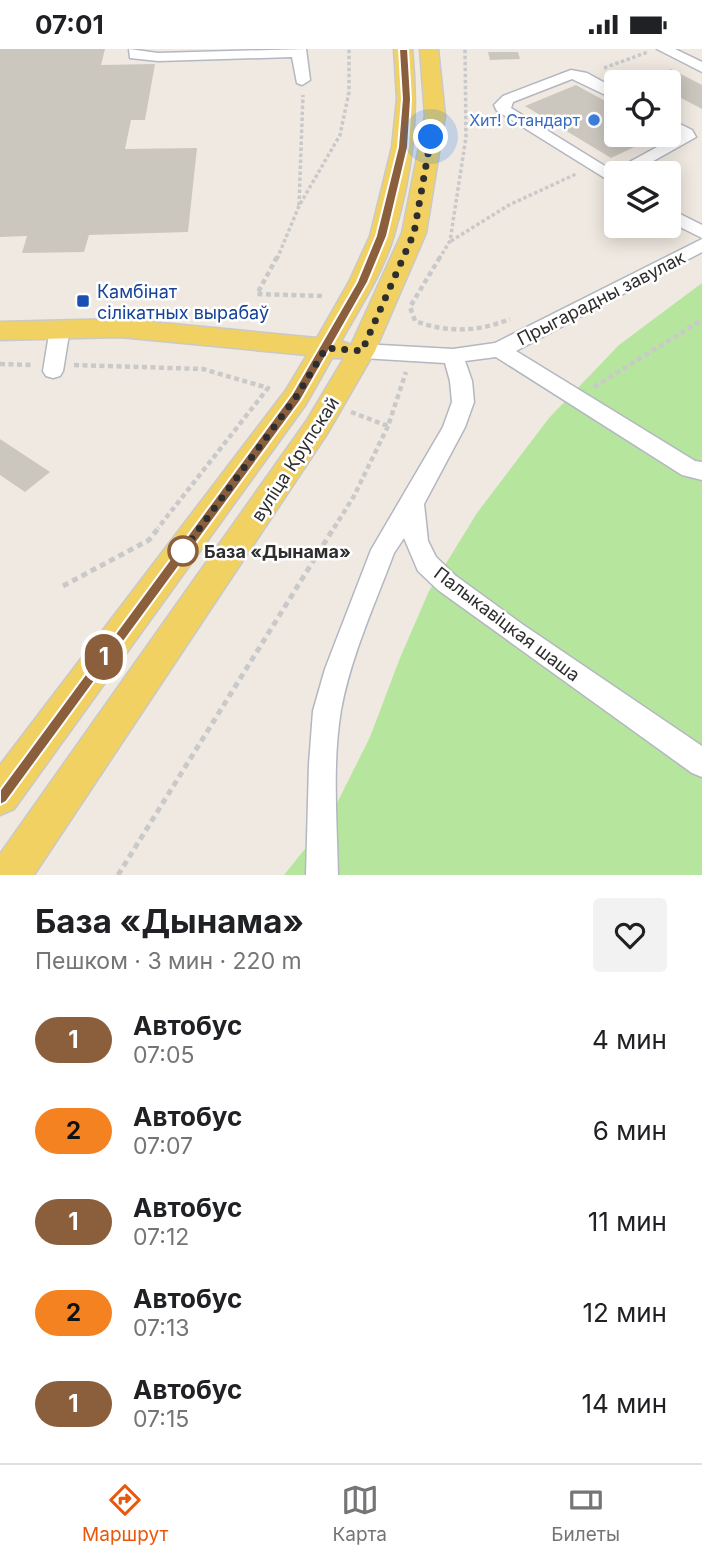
<!DOCTYPE html>
<html lang="ru">
<head>
<meta charset="utf-8">
<style>
	:root { --surface:#fff; --page:#f2f2f2; --text:#202124; --muted:#757577; --line:#e0e0e0; --accent:#ea580c }
	body { margin:0; font-family:Inter,sans-serif; background:var(--page); color:var(--text); height:100vh; display:flex; flex-direction:column; font-size:26px; white-space:nowrap }
	* { box-sizing:border-box; margin:0 }
	p { font-size:23px; color:var(--muted) }
	.icon { flex:none; width:38px; height:38px; fill:none; stroke:currentColor; stroke-width:2; stroke-linecap:round; stroke-linejoin:round }
	.map { position:relative; height:826px; overflow:hidden }
	.sheet { display:flex; flex-direction:column; background:var(--surface); flex:1 }
	.sheet>* { flex:none }
	.badge { padding:0 14px; border-radius:23px; font-size:24px; line-height:46px }
	.fabs { position:absolute; left:604px; top:21px; display:grid; gap:14px }
	.fabs a { display:grid; place-items:center; width:77px; height:77px; border-radius:7px; background:var(--surface); box-shadow:0 4px 18px #0003; font-size:35px }
	.you { position:absolute; width:35px; height:35px; margin:-18px; border:5px solid #fff; border-radius:50%; background:#1a73e8; box-shadow:0 0 0 10px #1a73e833 }
	.map>.badge { position:absolute; translate:-50% -50%; box-shadow:0 0 0 4px #fff }
	.round { display:grid; place-items:center; flex:none; width:74px; height:74px; border-radius:7px; background:var(--page) }
	.headline { display:flex; align-items:center; justify-content:space-between; height:119px; padding:0 35px }
	h1 { font-size:33px; font-weight:700; line-height:52px }
	ul { padding:0; list-style:none }
	li { display:flex; align-items:center; gap:21px; height:91px; padding:0 35px }
	li div { flex:1 }
	li b { display:block; font-size:26px }
	li em { font-style:normal }
	li .badge { min-width:77px; font-weight:700; text-align:center }
	.status { display:flex; justify-content:space-between; align-items:center; height:49px; padding:0 35px; background:var(--surface); direction:ltr }
	.status svg { height:19px; fill:currentColor }
	.dock { display:flex; justify-content:space-around; align-items:center; height:98px; border-top:2px solid var(--line); background:var(--surface); font-size:19px; color:var(--muted) }
	.dock a { display:grid; justify-items:center; gap:4px }
	.dock .selected { color:var(--accent) }
	.map>svg:first-child { display:block }
</style>
</head>
<body>
<div class="status"><b>07:01</b><svg viewBox="0 0 49 12"><path d="M0 12V9h3v3zM5 12V6h3v6zM10 12V3h3v9zM15 12V0h3v12zM26 1h20v11H26zM47 4h2v5h-2z"/></svg></div>
<div class="map">
<svg width="702" height="826" viewBox="0 0 702 826">
	<rect width="100%" height="100%" fill="#efe9e1"/>
	<path fill="#b6e59e" d="M702,234V826H284L329,770L370,688L400,609L429,542L477,464L549,369L619,296Z"/>
	<path fill="#cbc7bf" d="M0,0H105L101,16L155,15L145,71H131L125,100L197,99L188,183L89,186L84,203L22,204L27,187L0,188Z
		M488,3H518L520,10L490,11Z
		M671,20L702,36V60L668,42V33L647,31Z
		M576,36L616,58V86H660L611,109L525,57Z
		M0,390L50,423L25,443L0,426Z"/>
	<g fill="none" stroke-linecap="round" stroke-linejoin="round">
		<g stroke="#b4b7c1" stroke-width="3">
			<path id="minor" d="M129,0L158,4L306,0L310,31L302,36L297,34L292,8L158,12L130,9Z
				M657,0H675L702,13V23Z
				M571,21L587,24L616,40V51L572,30L513,53L511,59L613,122L679,86L668,81V69L692,81L696,88L632,124H616V136L497,62L494,56L503,47Z
				M668,159L702,176V189L668,172Z
				M702,190V203L516,302L695,412L702,413V431L682,426L496,308L465,312L472,332L474,353L465,378L424,455L428,492L436,508L456,527L522,575L702,697V728L692,724L438,541L418,522L404,489L394,504C375,555 351,607 341,661C332,714 337,772 338,826H306L309,715L313,662L325,620L371,501L443,378L452,353L450,332L445,314L362,309L355,307L352,302L355,297L362,295L453,300L495,294Z
				M60,272L67,274L70,279L63,322L60,327L53,329L46,327L43,322L50,279L53,274Z"/>
		</g>
		<g stroke="#c9c9c9" stroke-width="3">
			<path id="major" d="M394,0H412C419,66 413,122 394,186C383,224 360,258 341,292L351,296L402,184L425,67L420,0H438L445,67L426,184L375,302L327,385L34,826H0V805L307,371L344,309H332L306,355L14,760L0,766V716L286,341L307,306L120,288L0,291V273L120,270L317,289L349,233L370,187L392,98L397,50Z"/>
		</g>
		<path stroke="#c9c9c9" stroke-width="3.5" stroke-dasharray="3.5 2.5" stroke-linecap="butt" d="M604,19L648,3
			M299,156L303,46
			M451,192L509,156L576,125
			M277,210L299,157L340,86L349,43V0
			M439,210L450,192L466,88L465,0"/>
		<path stroke="#c9c9c9" stroke-width="4.5" stroke-dasharray="5 3.5" stroke-linecap="butt" d="M277,208L257,245L323,247
			M440,208L410,258L415,272C447,284 478,283 510,270
			M0,315L34,316
			M74,316L203,320L268,339L158,479
			M594,338L702,271
			M351,363L388,377L406,323
			M334,479L354,447L388,377"/>
		<path stroke="#c9c9c9" stroke-width="5" stroke-dasharray="6 4.5" stroke-linecap="butt" d="M63,537L149,491L160,477
			M118,826L335,477"/>
		<use href="#minor" fill="#fff" fill-rule="evenodd"/>
		<use href="#major" fill="#f2d163" fill-rule="evenodd"/>
	</g>
	<path fill="#8b5e3c" stroke="#fff" stroke-width="2" d="M399,0H408L411,50L408,98L387,187L368,233L301,351L6,753L0,756V741L292,345L357,233L376,187L398,98L402,50Z"/>
	<g fill="none" stroke-linecap="round" stroke-linejoin="round">
		<path stroke="#2e2e2e" stroke-width="7" stroke-dasharray="0 12.6" d="M183,502L180,506L296,348L326,299L362,302L414,184L431,88"/>
	</g>
	<circle fill="#3f7fe0" stroke="#fff" stroke-width="2.5" cx="594" cy="71" r="7"/>
	<rect fill="#1a4fb4" stroke="#fff" stroke-width="2.5" x="76" y="245" width="14" height="14" rx="3.5"/>
	<circle fill="#fff" stroke="#8b5e3c" stroke-width="3.5" cx="183" cy="502" r="14"/>
	<g text-anchor="middle" dominant-baseline="central" stroke-width="5" stroke-linejoin="round" paint-order="stroke">
		<g font-size="16" fill="#366cbe" stroke="#fff" text-anchor="end">
			<text x="580" y="71">Хит! Стандарт</text>
		</g>
		<g font-size="18" fill="#164399" stroke="#fff" text-anchor="start">
			<text x="97" y="242">Камбінат<tspan x="97" dy="21">сілікатных вырабаў</tspan></text>
		</g>
		<g font-size="18" fill="#2e2e2e" stroke="#fff">
			<text transform="translate(601 249) rotate(-27)">Прыгарадны завулак</text>
			<text transform="translate(295 410) rotate(-57)">вуліца Крупскай</text>
			<text transform="translate(507 575) rotate(37)">Палыкавіцкая шаша</text>
		</g>
		<g font-size="18" font-weight="bold" fill="#2e2e2e" stroke="#fff" text-anchor="start">
			<text x="204" y="502">База «Дынама»</text>
		</g>
	</g>
</svg>
<div class="fabs">
<a><svg class="icon" aria-label="locate" viewBox="0 0 24 24"><circle cx="12" cy="12" r="6"/><path d="M12 2v4M12 18v4M2 12h4M18 12h4"/></svg></a>
<a><svg class="icon" aria-label="layers" viewBox="0 0 24 24"><path d="M12 4l9 5-9 5-9-5zM3 14l9 5 9-5"/></svg></a>
</div>
<div class="you" style="left:431px;top:88px"></div>
<b class="badge" style="left:104px;top:608px;background:#8b5e3c;color:#fff">1</b>
</div>
<section class="sheet">
<div class="headline"><div><h1>База «Дынама»</h1><p>Пешком · 3 мин · 220 m</p></div><a class="round"><svg class="icon" aria-label="heart" viewBox="0 0 24 24"><path d="M12 20l-8-8c-3-5 5-10 8-4 3-6 11-1 8 4z"/></svg></a></div>
<ul>
<li><span class="badge" style="background:#8b5e3c;color:#fff">1</span><div><b>Автобус</b><p>07:05</p></div><em>4 мин</em></li>
<li><span class="badge" style="background:#f58220;color:#111">2</span><div><b>Автобус</b><p>07:07</p></div><em>6 мин</em></li>
<li><span class="badge" style="background:#8b5e3c;color:#fff">1</span><div><b>Автобус</b><p>07:12</p></div><em>11 мин</em></li>
<li><span class="badge" style="background:#f58220;color:#111">2</span><div><b>Автобус</b><p>07:13</p></div><em>12 мин</em></li>
<li><span class="badge" style="background:#8b5e3c;color:#fff">1</span><div><b>Автобус</b><p>07:15</p></div><em>14 мин</em></li>
</ul>
</section>
<nav class="dock">
<a class="selected"><svg class="icon" aria-label="directions" viewBox="0 0 24 24"><path d="M12 3l9 9-9 9-9-9zM9 14v-3h6M13 9l2 2-2 2"/></svg>Маршрут</a>
<a><svg class="icon" aria-label="map" viewBox="0 0 24 24"><path d="M3 6l6-2 6 2 6-2v14l-6 2-6-2-6 2zM9 4v14M15 6v14"/></svg>Карта</a>
<a><svg class="icon" aria-label="tickets" viewBox="0 0 24 24"><path d="M3 7h18v10H3zM15 7v10"/></svg>Билеты</a>
</nav>
</body>
</html>
